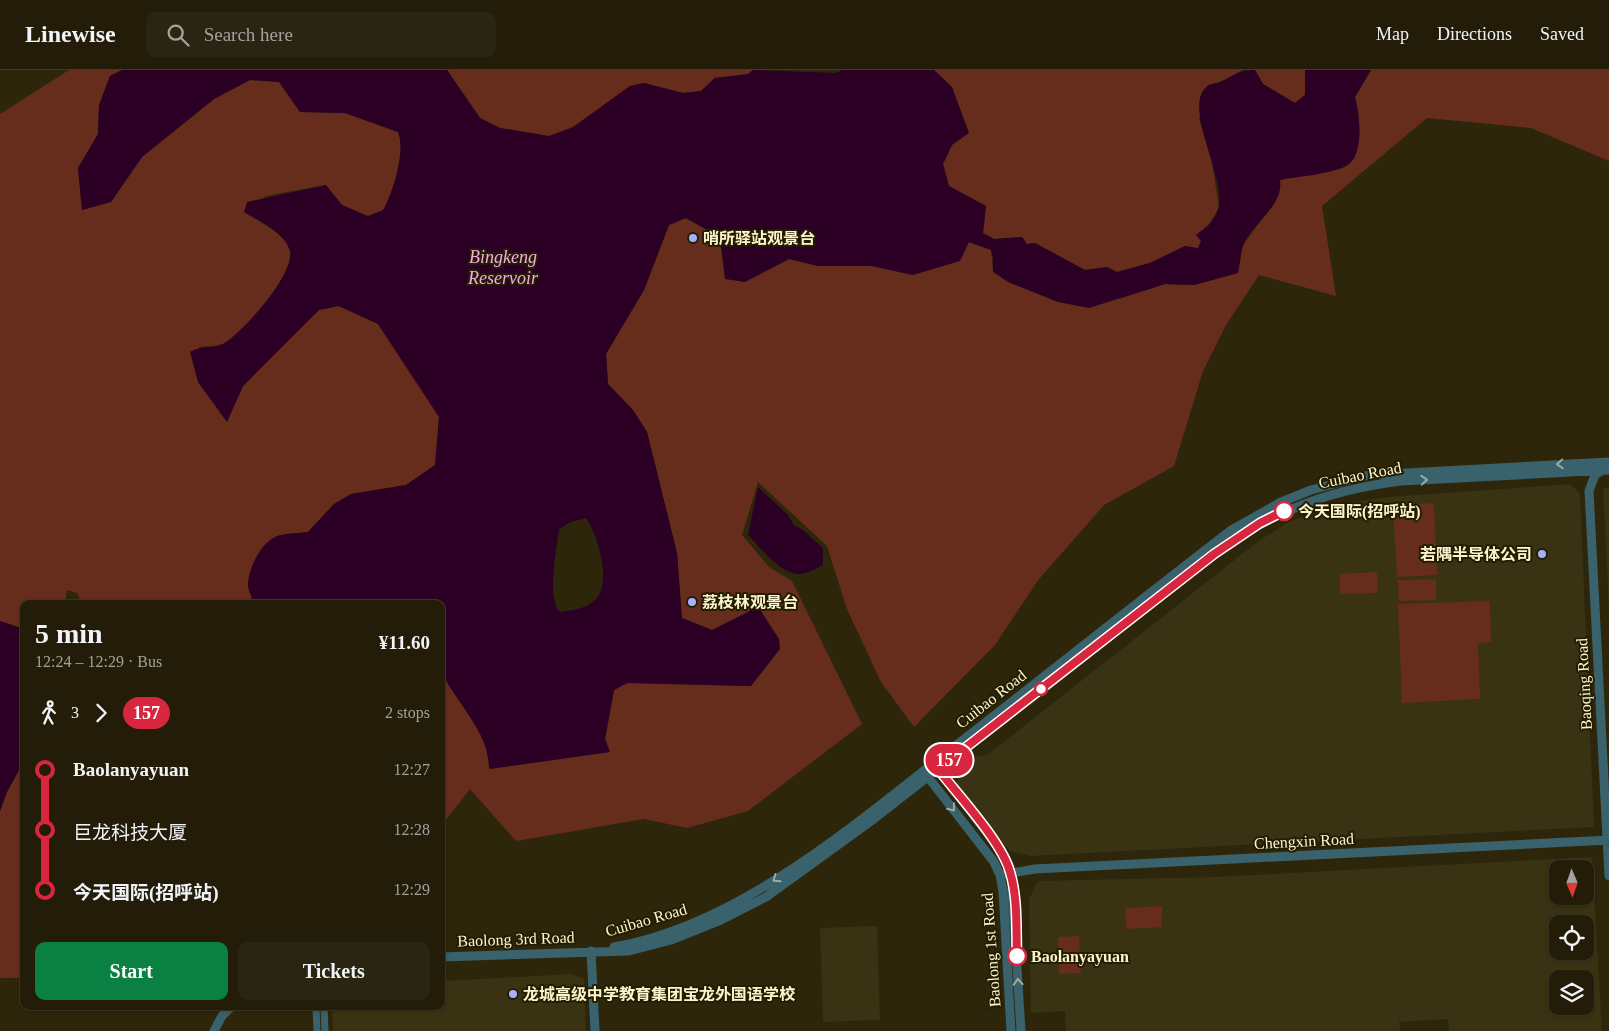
<!DOCTYPE html>
<html lang="en">
<head>
<meta charset="utf-8">
<style>
	:root { --surface:#221c08; --page:#2a2512; --text:#f1f3f6; --muted:#a2a19c; --line:#3f3a29; --accent:#0b8043 }
	body { margin:0; font-family:"Times New Roman","Noto Sans SC",serif; background:var(--page); color:var(--text); height:100vh; display:flex; flex-direction:column; font-size:19px; white-space:nowrap }
	* { box-sizing:border-box; margin:0 }
	p { font-size:16px; color:var(--muted) }
	.icon { flex:none; width:28px; height:28px; fill:none; stroke:currentColor; stroke-width:2; stroke-linecap:round; stroke-linejoin:round }
	.map { position:relative; flex:1; overflow:hidden }
	.side { position:absolute; left:20px; top:530px; width:425px; height:410px; display:flex; flex-direction:column; background:var(--surface); border-radius:10px; box-shadow:0 1px 4px #0004,0 0 0 1px var(--line) }
	.side>* { flex:none }
	.badge { padding:0 10px; border-radius:16px; font-size:18px; line-height:32px }
	.needle { width:32px; rotate:178deg }
	.buttons { position:absolute; left:1549px; top:790px; display:grid; gap:10px }
	.buttons a { display:grid; place-items:center; width:45px; height:45px; border-radius:10px; background:var(--surface); box-shadow:0 1px 4px #0004,0 0 0 1px var(--line); font-size:25px }
	.map>.badge { position:absolute; translate:-50% -50%; box-shadow:0 0 0 2px #fff }
	.legs { display:flex; align-items:center; gap:8px; height:55px; padding:0 15px; font-size:16px }
	.legs p { margin-inline-start:auto }
	.head { display:flex; align-items:center; justify-content:space-between; height:85px; padding:0 15px }
	h1 { font-size:28px; font-weight:700; line-height:38px }
	.button { display:flex; gap:10px; margin-top:auto; padding:10px 15px }
	.button a { flex:1; height:58px; border-radius:10px; background:var(--accent); color:#fff; font-size:20px; font-weight:700; line-height:58px; text-align:center }
	.button a+a { background:var(--page); color:var(--text) }
	ul { padding:0 15px; list-style:none }
	li { display:flex; align-items:center; gap:18px; height:60px; font-size:19px }
	li i { display:grid; place-items:center; width:8px; height:100%; margin:0 6px; background:currentColor }
	li i::after { content:''; width:12px; height:12px; margin:-6px; border:4px solid; border-radius:50%; background:var(--surface) }
	li p { margin-inline-start:auto }
	li:first-child i { background:linear-gradient(#0000 50%,currentColor 0) }
	li:last-child i { background:linear-gradient(currentColor 50%,#0000 0) }
	header { display:flex; align-items:center; gap:30px; box-sizing:border-box; height:70px; padding:0 25px; background:var(--surface); border-bottom:1px solid var(--line) }
	header strong { font-size:24px }
	nav { display:flex; gap:28px; margin-inline-start:auto; font-size:18px }
	.search { width:350px; height:45px; background:var(--page); display:flex; align-items:center; gap:12px; box-sizing:border-box; padding:0 18px; border-radius:10px; color:var(--muted); font-size:19px }
	.map>svg:first-child { display:block }
</style>
</head>
<body>
<header>
<strong>Linewise</strong>
<div class="search"><svg class="icon" aria-label="search" viewBox="0 0 24 24"><circle cx="10" cy="10" r="6"/><path d="M15 15l6 6"/></svg>Search here</div>
<nav><a>Map</a><a>Directions</a><a>Saved</a></nav>
</header>
<div class="map">
<svg width="1609" height="961" viewBox="0 0 1609 961">
	<rect width="100%" height="100%" fill="#2d260b"/>
	<path fill="#393213" fill-rule="evenodd" d="M1570,414L1580,423L1594,757L1030,786L1010,781L956,716L964,687L987,685L1260,470L1289,452L1339,434L1388,427Z
		M1603,418H1609V537Z
		M1592,787L1602,961H1449L1448,949L1400,952L1399,946L1400,961H1066L1065,941L1031,943L1029,829L1038,811L1214,807ZM1558,799H1585V826H1558ZM1558,854H1585V881H1558ZM1558,909H1585V936H1558Z
		M877,856L880,950L823,952L820,858Z
		M572,904L584,909L586,961H333L332,936H441V911Z"/>
	<path fill="#662d1d" d="M69,0H122L110,6L99,35L98,64L78,98L82,140L111,132L142,87L214,29L250,10L279,12L300,42L345,43L398,62C406,81 393,122 384,140L368,147L342,135L325,115L266,126L244,142C258,151 286,164 290,181C294,204 245,262 225,273C219,277 206,276 199,277L198,312L227,351L243,316L288,269L319,240L338,236L378,254L439,347L435,395L406,415L351,424L334,434L308,462L277,466L248,516L253,528L252,534H82L77,523L67,520L65,534H24V559L0,551V44Z
		M447,0H753L748,4L715,8L701,21L683,23L644,13L630,16L573,58L549,66L500,58L480,48Z
		M934,0H1243L1220,12L1208,15L1199,49L1211,86L1219,138L1209,155L1196,165L1201,171L1198,179L1185,176L1150,193L1117,202L1107,197L1085,200L1035,173L1027,174L1022,167L994,169L983,163L986,136L949,116L943,94L952,75V17Z
		M1255,0H1305V25L1295,33L1263,14Z
		M1371,0H1609V91L1531,58L1427,48L1322,136L1336,226L1259,205L1226,255L1203,301L1174,396L1104,435L1039,509L995,575L914,657L881,612L847,539L827,476L758,412L742,465L769,497L792,511L862,654L748,741L687,758L644,749L516,771L470,719L441,756V601L481,665L489,684L490,699L610,682L605,669L614,620L627,613L751,616L757,535L748,542L712,560L682,548L677,483L647,362L633,340L608,314L606,284L644,220L669,155L685,148L720,167L725,208L745,212L789,189L818,196H872L913,205L968,172L991,180L993,201L1119,229L1165,214L1194,215L1238,203L1243,175L1273,134L1280,109L1354,89C1360,67 1361,49 1355,27Z
		M1434,433L1437,505L1397,507L1393,435Z
		M1377,502L1378,523L1340,524V504Z
		M1436,509V530L1399,531L1398,510Z
		M1490,531L1491,572L1478,573L1480,629L1402,633L1398,534Z
		M24,691V908H0V741L7,722Z
		M1162,836V857L1126,859L1125,838Z
		M1079,866L1081,903L1059,904L1058,867Z"/>
	<path fill="#2c0025" fill-rule="evenodd" d="M122,0H447L480,48L500,58L549,66L573,57L630,16L644,13L683,23L701,21L715,8L748,4L753,0L836,3L842,0H934L952,17L969,63L952,75L943,94L949,116L986,136L983,163L994,169L1022,167L1027,174L1035,173L1085,200L1107,197L1117,202L1150,193L1185,176L1198,178L1201,171L1196,165C1206,158 1214,151 1218,139C1228,109 1179,33 1209,15C1212,13 1216,14 1220,12C1235,6 1236,0 1255,0L1263,14L1295,33L1305,25V0H1371L1355,27C1360,46 1366,90 1342,98C1323,105 1300,106 1280,110C1284,136 1252,153 1243,176C1240,184 1240,194 1238,203L1194,215L1165,214L1089,238L1058,232L1008,212L993,202V188L991,180L969,172L960,191L913,205L872,196H818L789,189L745,212L725,209L720,167L686,148L669,155L644,220L606,284L608,314L633,340L647,362L677,483L682,548L712,560L748,542L757,535L779,569L780,579L751,616L627,613L614,620L605,669L610,682L489,699C489,661 458,636 442,603C438,594 441,547 441,534H252C253,526 248,522 248,515C248,499 261,472 277,466C286,463 298,463 308,462L334,434L351,424L406,415L435,395L439,347L378,254L339,236L319,240L243,316L227,352L198,312L190,282C201,275 217,279 226,272C245,259 295,204 290,181C285,162 259,151 244,142L247,132L326,115L342,135L368,146L383,140C393,123 406,81 398,62L345,43L300,42L279,12L250,10L214,29L142,87L111,132L82,140L78,98L98,64L99,35L110,6ZM586,448C598,466 612,511 596,529C587,539 572,540 560,542C546,528 557,479 559,459L571,452Z
		M758,417L788,445L794,455L803,460L823,478V495C815,499 805,505 797,504C779,502 760,477 748,465Z
		M0,551L24,559V691L7,722L0,741Z"/>
	<g fill="none" stroke-linecap="round" stroke-linejoin="round">
		<path stroke="#39626c" stroke-width="7" d="M316,936L317,961
			M324,936L325,961"/>
		<path stroke="#39626c" stroke-width="9" d="M1603,400L1595,405L1589,421L1609,806
			M1000,805L1035,799L1609,770
			M614,877C741,855 859,751 959,673C1049,603 1139,531 1230,461L1281,432L1311,420L1369,405L1609,392
			M591,881L595,961
			M441,887L629,881L671,870L721,850L766,827L875,748L1214,484C1274,441 1328,420 1401,411L1609,400
			M214,961L222,946L232,936
			M1011,961L1003,821L1000,805L994,792L928,707V697L938,699L1004,785L1011,803L1021,961"/>
	</g>
	<defs><path id="oneway-chevron" d="M-2-3.5L2.5 0L-2 3.5" fill="none" stroke-width="1.6" stroke-linecap="round" stroke-linejoin="round" transform="scale(1.25)"/></defs>
	<g stroke="#9cac9c">
		<use href="#oneway-chevron" transform="translate(1560 394) rotate(177)"/>
		<use href="#oneway-chevron" transform="translate(1424 410) rotate(-3)"/>
		<use href="#oneway-chevron" transform="translate(952 738) rotate(52)"/>
		<use href="#oneway-chevron" transform="translate(776 809) rotate(145)"/>
		<use href="#oneway-chevron" transform="translate(1018 912) rotate(-93)"/>
	</g>
	<g fill="none" stroke-linecap="round" stroke-linejoin="round">
		<g stroke="#fff" stroke-width="11">
			<path id="line-1" d="M1017,886C1016,859 1018,828 1010,802C1002,772 958,725 938,699L1214,484L1260,453L1284,441"/>
		</g>
		<use href="#line-1" stroke="#d7263d" stroke-width="8"/>
	</g>
	<g fill="#a4b1fc" stroke="#231d03" stroke-width="2">
		<circle cx="693" cy="168" r="5"/>
		<circle cx="1542" cy="484" r="5"/>
		<circle cx="692" cy="532" r="5"/>
		<circle cx="513" cy="924" r="5"/>
	</g>
	<g fill="#fff" stroke="#d7263d" stroke-width="2.5">
		<circle cx="1284" cy="441" r="9"/>
		<circle cx="1041" cy="619" r="6"/>
		<circle cx="1017" cy="886" r="9"/>
	</g>
	<g text-anchor="middle" dominant-baseline="central" stroke-width="4" stroke-linejoin="round" paint-order="stroke">
		<g font-size="16" font-weight="bold" fill="#fff5cc" stroke="#231d03" text-anchor="start">
			<text x="703" y="168">哨所驿站观景台</text>
			<text x="1532" y="484" text-anchor="end">若隅半导体公司</text>
			<text x="702" y="532">荔枝林观景台</text>
			<text x="523" y="924">龙城高级中学教育集团宝龙外国语学校</text>
		</g>
		<g font-size="16" fill="#fff5cc" stroke="#231d03">
			<text transform="translate(1360 405) rotate(-11)">Cuibao Road</text>
			<text transform="translate(1584 614) rotate(-93)">Baoqing Road</text>
			<text transform="translate(991 629) rotate(-38)">Cuibao Road</text>
			<text transform="translate(1304 771) rotate(-3)">Chengxin Road</text>
			<text transform="translate(646 850) rotate(-16)">Cuibao Road</text>
			<text transform="translate(516 869) rotate(-2)">Baolong 3rd Road</text>
			<text transform="translate(991 880) rotate(-94)">Baolong 1st Road</text>
		</g>
		<g font-size="16" font-weight="bold" fill="#fff5cc" stroke="#231d03" text-anchor="start">
			<text x="1298" y="441">今天国际(招呼站)</text>
			<text x="1031" y="886">Baolanyayuan</text>
		</g>
		<g font-size="18" font-style="italic" fill="#f8a8e4" stroke="#231d03">
			<text x="503" y="187">Bingkeng<tspan x="503" dy="21">Reservoir</tspan></text>
		</g>
	</g>
</svg>
<div class="buttons">
<a><svg class="needle" viewBox="-14 -14 28 28"><path d="M0-13l5 13h-10z" fill="#e53935"/><path d="M0 13l5-13h-10z" fill="#a2a19c"/></svg></a>
<a><svg class="icon" aria-label="locate" viewBox="0 0 24 24"><circle cx="12" cy="12" r="6"/><path d="M12 2v4M12 18v4M2 12h4M18 12h4"/></svg></a>
<a><svg class="icon" aria-label="layers" viewBox="0 0 24 24"><path d="M12 4l9 5-9 5-9-5zM3 14l9 5 9-5"/></svg></a>
</div>
<b class="badge" style="left:949px;top:690px;background:#d7263d;color:#fff">157</b>
<section class="side">
<div class="head"><div><h1>5 min</h1><p>12:24 – 12:29 · Bus</p></div><b>¥11.60</b></div>
<div class="legs"><svg class="icon" aria-label="walk" viewBox="0 0 24 24"><circle cx="13" cy="4" r="2"/><path d="M13 8l-2 6 4 7M11 14l-3 7M7 12l3-4h3l4 4"/></svg>3<svg class="icon" aria-label="forward" viewBox="0 0 24 24"><path d="M9 5l7 7-7 7"/></svg><b class="badge" style="background:#d7263d;color:#fff">157</b><p>2 stops</p></div>
<ul>
<li><i style="color:#d7263d"></i><b>Baolanyayuan</b><p>12:27</p></li>
<li><i style="color:#d7263d"></i><span>巨龙科技大厦</span><p>12:28</p></li>
<li><i style="color:#d7263d"></i><b>今天国际(招呼站)</b><p>12:29</p></li>
</ul>
<div class="button"><a>Start</a><a>Tickets</a></div>
</section>
</div>
</body>
</html>
